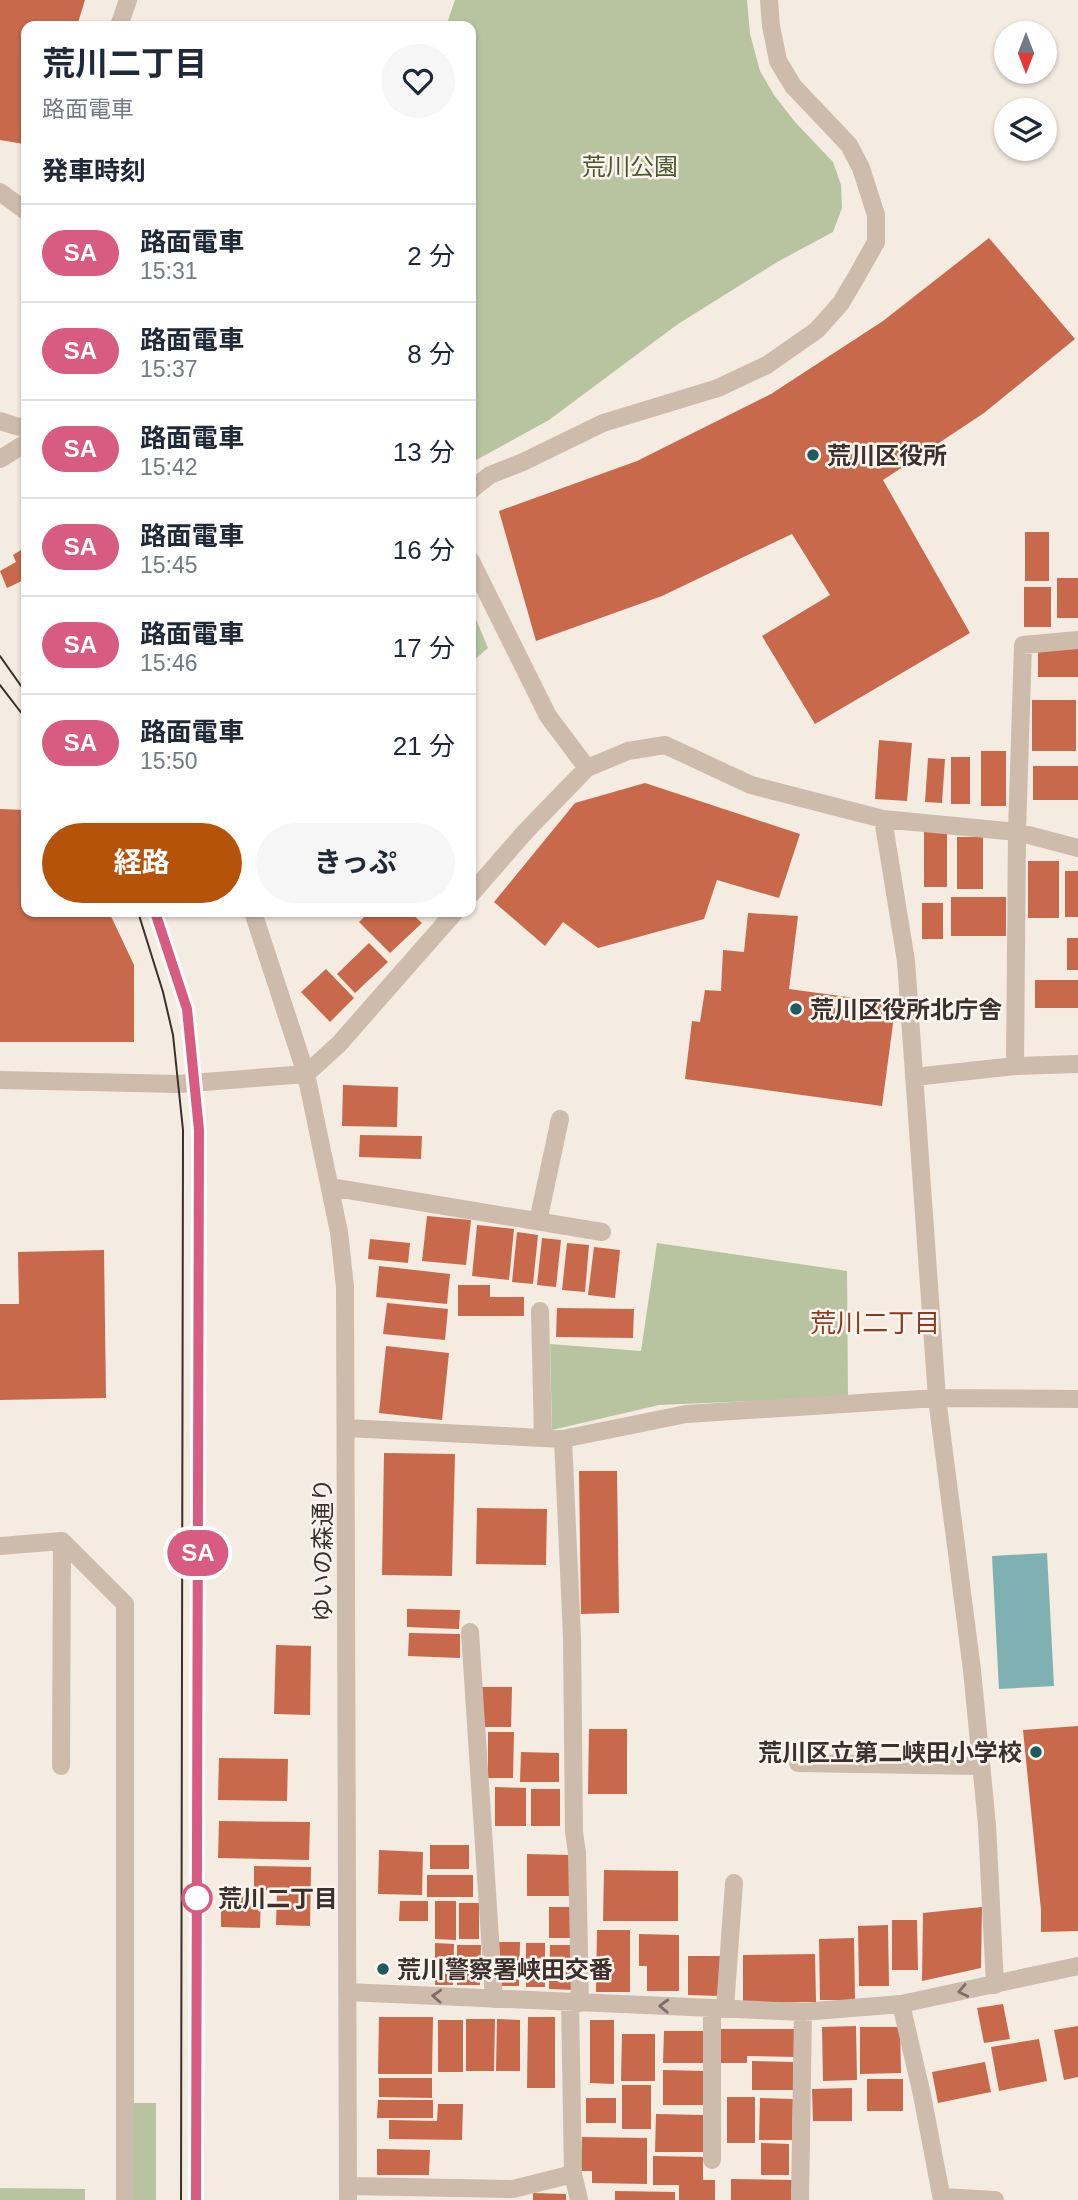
<!DOCTYPE html>
<html lang="ja">
<head>
<meta charset="utf-8">
<style>
	:root { --surface:#fff; --page:#f6f6f7; --text:#1f2937; --muted:#747a83; --line:#e0e1e3; --accent:#b45309 }
	body { margin:0; font-family:Arial,"Noto Sans JP",sans-serif; background:var(--page); color:var(--text); height:100vh; display:flex; flex-direction:column; font-size:26px; white-space:nowrap }
	* { box-sizing:border-box; margin:0 }
	p { font-size:23px; color:var(--muted) }
	.icon { flex:none; width:38px; height:38px; fill:none; stroke:currentColor; stroke-width:2; stroke-linecap:round; stroke-linejoin:round }
	.map { position:relative; flex:1; overflow:hidden }
	.panel { position:absolute; left:21px; top:21px; width:455px; height:896px; display:flex; flex-direction:column; background:var(--surface); border-radius:14px; box-shadow:0 2px 5px #0004 }
	.panel>* { flex:none }
	.badge { padding:0 14px; border-radius:23px; font-size:24px; line-height:46px }
	.needle { width:46px; rotate:180deg }
	.controls { position:absolute; left:994px; top:21px; display:grid; gap:14px }
	.controls a { display:grid; place-items:center; width:63px; height:63px; border-radius:50%; background:var(--surface); box-shadow:0 2px 5px #0004; font-size:35px }
	.map>.badge { position:absolute; translate:-50% -50%; box-shadow:0 0 0 4px #fff }
	h2 { padding:0 21px; font-size:26px; line-height:63px }
	.round { display:grid; place-items:center; flex:none; width:74px; height:74px; border-radius:37px; background:var(--page) }
	.summary { display:flex; align-items:center; justify-content:space-between; height:119px; padding:0 21px }
	h1 { font-size:33px; font-weight:700; line-height:52px }
	.button { display:flex; gap:14px; margin-top:auto; padding:14px 21px }
	.button a { flex:1; height:80px; border-radius:42px; background:var(--accent); color:#fff; font-size:28px; font-weight:700; line-height:80px; text-align:center }
	.button a+a { background:var(--page); color:var(--text) }
	ul { padding:0; list-style:none }
	li { display:flex; align-items:center; gap:21px; height:98px; padding:0 21px; border-top:2px solid var(--line) }
	li div { flex:1 }
	li b { display:block; font-size:26px }
	li em { font-style:normal }
	li .badge { min-width:77px; font-weight:700; text-align:center }
	.map>svg:first-child { display:block }
</style>
</head>
<body>
<div class="map">
<svg width="1078" height="2200" viewBox="0 0 1078 2200">
	<rect width="100%" height="100%" fill="#f4ebe1"/>
	<path fill="#b8c4a0" d="M455,0H747L750,34L760,71L774,95L795,122L833,162L841,185L842,208L833,232L779,261L678,324L549,420L471,463V26H446Z
		M471,607L488,648L471,663Z
		M657,1243L847,1271L848,1397L659,1405L552,1430L550,1344L641,1351Z
		M132,2103H156V2200H133Z
		M0,2188L85,2189V2200H0Z"/>
	<path fill="#7fb0b2" d="M1047,1553L1054,1686L999,1689L992,1556Z"/>
	<path fill="#c8694b" d="M0,0H85L77,26H26L24,144L0,140Z
		M989,238L1075,339L984,413L883,480L970,633L815,724L762,636L830,595L792,534L662,596L536,641L499,511L637,461L771,394L883,321Z
		M1025,532H1049V581H1025Z
		M26,547V579L7,588L0,571L16,562L13,555Z
		M1057,578H1078V618H1057Z
		M1024,587H1051V627H1024Z
		M1038,649H1078V677H1038Z
		M1032,700H1076V751H1032Z
		M879,740L912,743L907,801L875,799Z
		M981,751H1006V806H981Z
		M951,757H970V804H951Z
		M928,758L945,759L942,803L925,802Z
		M1033,766H1078V800H1033Z
		M645,783L800,834L779,898L717,880L704,919L598,948L563,922L545,946L494,902L575,803Z
		M0,809L26,810V912H109L134,965V1042H0Z
		M924,832H947V887H924Z
		M957,837H983V889H957Z
		M1028,861H1059V918H1028Z
		M1065,871H1078V917H1065Z
		M951,897H1006V936H951Z
		M922,903H943V939H922Z
		M369,912H410L422,923L390,953L359,922Z
		M748,913L798,916L789,989L884,1002L894,1016L882,1106L685,1079L692,1021L700,1022L705,990L721,991L723,950L744,952Z
		M1067,938H1078V970H1067Z
		M369,943L388,962L355,993L337,974Z
		M326,969L354,998L330,1022L301,992Z
		M1035,980H1078V1008H1035Z
		M343,1085L398,1087L397,1127L342,1126Z
		M360,1135L422,1136L421,1159L359,1157Z
		M427,1216L471,1220L466,1265L422,1261Z
		M477,1225L514,1229L509,1280L472,1276Z
		M517,1232L538,1235L533,1284L512,1282Z
		M542,1238L561,1240L556,1287L537,1285Z
		M370,1239L410,1243L408,1263L368,1259Z
		M567,1243L589,1245L585,1292L562,1290Z
		M594,1247L620,1250L615,1298L588,1295Z
		M104,1250L106,1398L0,1400V1304H19L18,1252Z
		M379,1266L450,1274L447,1304L376,1297Z
		M458,1285H490V1297H524V1316H458Z
		M387,1303L448,1309L445,1340L383,1334Z
		M557,1308L634,1309L633,1338L556,1337Z
		M386,1346L449,1353L442,1420L379,1413Z
		M384,1453L455,1454L452,1576L382,1575Z
		M579,1471H617L619,1613L581,1614Z
		M477,1508L547,1509L546,1565L476,1564Z
		M407,1609L460,1610L459,1629L407,1627Z
		M409,1633L460,1634V1658L408,1656Z
		M276,1645L311,1646L310,1715L274,1714Z
		M481,1687H512L511,1727H481Z
		M1078,1726V1931L1041,1932V1910L1023,1730Z
		M589,1729H627V1794H588Z
		M488,1732H514L513,1778H488Z
		M521,1752L559,1753V1782H520Z
		M219,1758L288,1759L287,1801L218,1800Z
		M495,1787L526,1788V1826H495Z
		M531,1789H560V1826H531Z
		M219,1821L310,1822L309,1860L218,1858Z
		M430,1845H469V1869H430Z
		M379,1850L423,1852L422,1895L378,1894Z
		M527,1854L570,1855V1896H527Z
		M254,1866L311,1867L310,1926L276,1925L277,1890H254Z
		M604,1870L678,1871V1921H603Z
		M427,1875H473V1897H427Z
		M221,1895L261,1896L260,1928L221,1927Z
		M400,1901H428V1921H399Z
		M435,1901H456V1940L435,1939Z
		M459,1903H479V1939H459Z
		M549,1907H573V1938H549Z
		M982,1907L981,1968L922,1981L923,1913Z
		M892,1920H917L918,1970H892Z
		M888,1925L889,1986H859L858,1926Z
		M597,1930H630V1992H596Z
		M639,1934L679,1935V1991H647V1966H639Z
		M854,1938L855,2000H820L819,1939Z
		M499,1942H520L519,1986H498Z
		M435,1943L454,1944L453,1985H435Z
		M526,1943H545V1987H526Z
		M457,1945H481L480,1985H457Z
		M550,1945H574V1990L549,1989Z
		M815,1954L816,2002L743,2003V1955Z
		M688,1956H720V1996L688,1995Z
		M1003,2004L1010,2039L984,2043L977,2008Z
		M379,2017H433L432,2074H378Z
		M528,2017H555V2088H527Z
		M466,2019H495L494,2071H466Z
		M497,2019L520,2020V2071H496Z
		M438,2020H463V2072H438Z
		M590,2020H614V2084L590,2083Z
		M856,2026L857,2080L823,2081L822,2027Z
		M1078,2026V2077L1064,2080L1054,2030Z
		M860,2027H900L901,2073L860,2074Z
		M718,2029H796L795,2057L747,2056V2063H718Z
		M664,2031H704L703,2063H663Z
		M622,2034H655V2081H621Z
		M1039,2039L1047,2081L999,2091L991,2047Z
		M752,2061L793,2062V2090H752Z
		M985,2062L991,2092L938,2103L932,2072Z
		M663,2070L705,2071V2105H663Z
		M379,2078H432V2098L379,2097Z
		M867,2079H903V2111H867Z
		M622,2085H651V2129H622Z
		M852,2088V2121H813L812,2089Z
		M727,2097H755V2143H727Z
		M586,2098H616V2123H586Z
		M760,2098L793,2099L792,2140H759Z
		M378,2100H433V2118H377Z
		M438,2104H463L462,2140L389,2139V2120L437,2121Z
		M656,2114L703,2115V2152H655Z
		M582,2137L647,2138V2184L592,2183V2171H581Z
		M761,2143L789,2144V2175H761Z
		M377,2149L430,2150L429,2175H377Z
		M653,2156L703,2157V2180H715V2200H679V2185H653Z
		M731,2179L792,2180L791,2200H731Z
		M615,2191L675,2192V2200H615Z
		M533,2193L566,2194V2200H533Z"/>
	<g fill="none" stroke-linecap="round" stroke-linejoin="round">
		<path stroke="#cdbbac" stroke-width="18" d="M119,26L128,0
			M0,192L26,211
			M0,421L26,429
			M0,459L26,443
			M471,490L490,475L523,462L603,423L718,388L767,365L817,330L841,303L858,274L876,242V215L861,168L849,145L793,86L778,61L771,26L769,0
			M471,561L548,716L587,768
			M883,819L906,961L937,1398L972,1670L987,1825L995,1985
			M471,894L525,832L587,768L628,751L665,745L751,785L883,819L1017,832L1078,848
			M253,912L306,1074L339,1232L345,1287L348,2200
			M1015,1066L1017,832L1023,645L1078,640
			M914,1077L1015,1066L1078,1064
			M0,1080L178,1084L306,1074L339,1044L455,912
			M330,1187L602,1232
			M538,1221L560,1119
			M540,1311L543,1438
			M346,1428L563,1439L686,1414L937,1398L1078,1399
			M563,1439L572,1637L574,1832L577,1853L580,2003
			M62,1541L125,1604V2200
			M0,1546L62,1541L61,1766
			M470,1632L494,1999
			M798,1763L980,1766
			M347,1992L803,2012L901,2004L1078,1966
			M570,2002L573,2174L579,2200
			M901,2004L922,2095L942,2200
			M712,2008V2160
			M725,2008L734,1883
			M348,2186L513,2189L573,2174
			M942,2197L995,2200
			M800,2200L803,2012"/>
		<path stroke="#3b302b" stroke-width="2" d="M0,656L26,693
			M0,685L26,719
			M138,912L163,992L173,1035L183,1130L181,2200
			M155,912L187,1009L199,1130L196,2200"/>
	</g>
	<defs><path id="oneway-chevron" d="M-2-3.5L2.5 0L-2 3.5" fill="none" stroke-width="1.6" stroke-linecap="round" stroke-linejoin="round" transform="scale(1.75)"/></defs>
	<g stroke="#7d6f65">
		<use href="#oneway-chevron" transform="translate(963 1991) rotate(168)"/>
		<use href="#oneway-chevron" transform="translate(437 1996) rotate(-177)"/>
		<use href="#oneway-chevron" transform="translate(664 2006) rotate(-178)"/>
	</g>
	<g fill="none" stroke-linecap="round" stroke-linejoin="round">
		<g stroke="#fff" stroke-width="16">
			<path id="line" d="M155,912L187,1009L199,1130L196,2200"/>
		</g>
		<use href="#line" stroke="#d85b81" stroke-width="10"/>
	</g>
	<g fill="#1f5a5e" stroke="#fbf5ee" stroke-width="2.5">
		<circle cx="813" cy="455" r="7"/>
		<circle cx="796" cy="1009" r="7"/>
		<circle cx="1036" cy="1752" r="7"/>
		<circle cx="383" cy="1969" r="7"/>
	</g>
	<circle fill="#fff" stroke="#d85b81" stroke-width="3.5" cx="197" cy="1898" r="14"/>
	<g text-anchor="middle" dominant-baseline="central" stroke-width="5" stroke-linejoin="round" paint-order="stroke">
		<g font-size="24" fill="#4a5a2e" stroke="#fbf5ee">
			<text x="630" y="166">荒川公園</text>
		</g>
		<g font-size="24" font-weight="bold" fill="#3b302b" stroke="#fbf5ee" text-anchor="start">
			<text x="827" y="455">荒川区役所</text>
			<text x="810" y="1009">荒川区役所北庁舎</text>
			<text x="1022" y="1752" text-anchor="end">荒川区立第二峡田小学校</text>
			<text x="397" y="1969">荒川警察署峡田交番</text>
		</g>
		<g font-size="24" fill="#3b302b" stroke="#fbf5ee">
			<text transform="translate(322 1550) rotate(-90)">ゆいの森通り</text>
		</g>
		<g font-size="24" font-weight="bold" fill="#3b302b" stroke="#fbf5ee" text-anchor="start">
			<text x="218" y="1898">荒川二丁目</text>
		</g>
		<g font-size="26" fill="#8c3b22" stroke="#fbf5ee">
			<text x="875" y="1323">荒川二丁目</text>
		</g>
	</g>
</svg>
<div class="controls">
<a><svg class="needle" viewBox="-14 -14 28 28"><path d="M0-13l5 13h-10z" fill="#e53935"/><path d="M0 13l5-13h-10z" fill="#747a83"/></svg></a>
<a><svg class="icon" aria-label="layers" viewBox="0 0 24 24"><path d="M12 4l9 5-9 5-9-5zM3 14l9 5 9-5"/></svg></a>
</div>
<b class="badge" style="left:198px;top:1553px;background:#d85b81;color:#fff">SA</b>
<section class="panel">
<div class="summary"><div><h1>荒川二丁目</h1><p>路面電車</p></div><a class="round"><svg class="icon" aria-label="heart" viewBox="0 0 24 24"><path d="M12 20l-8-8c-3-5 5-10 8-4 3-6 11-1 8 4z"/></svg></a></div>
<h2>発車時刻</h2>
<ul>
<li><span class="badge" style="background:#d85b81;color:#fff">SA</span><div><b>路面電車</b><p>15:31</p></div><em>2 分</em></li>
<li><span class="badge" style="background:#d85b81;color:#fff">SA</span><div><b>路面電車</b><p>15:37</p></div><em>8 分</em></li>
<li><span class="badge" style="background:#d85b81;color:#fff">SA</span><div><b>路面電車</b><p>15:42</p></div><em>13 分</em></li>
<li><span class="badge" style="background:#d85b81;color:#fff">SA</span><div><b>路面電車</b><p>15:45</p></div><em>16 分</em></li>
<li><span class="badge" style="background:#d85b81;color:#fff">SA</span><div><b>路面電車</b><p>15:46</p></div><em>17 分</em></li>
<li><span class="badge" style="background:#d85b81;color:#fff">SA</span><div><b>路面電車</b><p>15:50</p></div><em>21 分</em></li>
</ul>
<div class="button"><a>経路</a><a>きっぷ</a></div>
</section>
</div>
</body>
</html>
